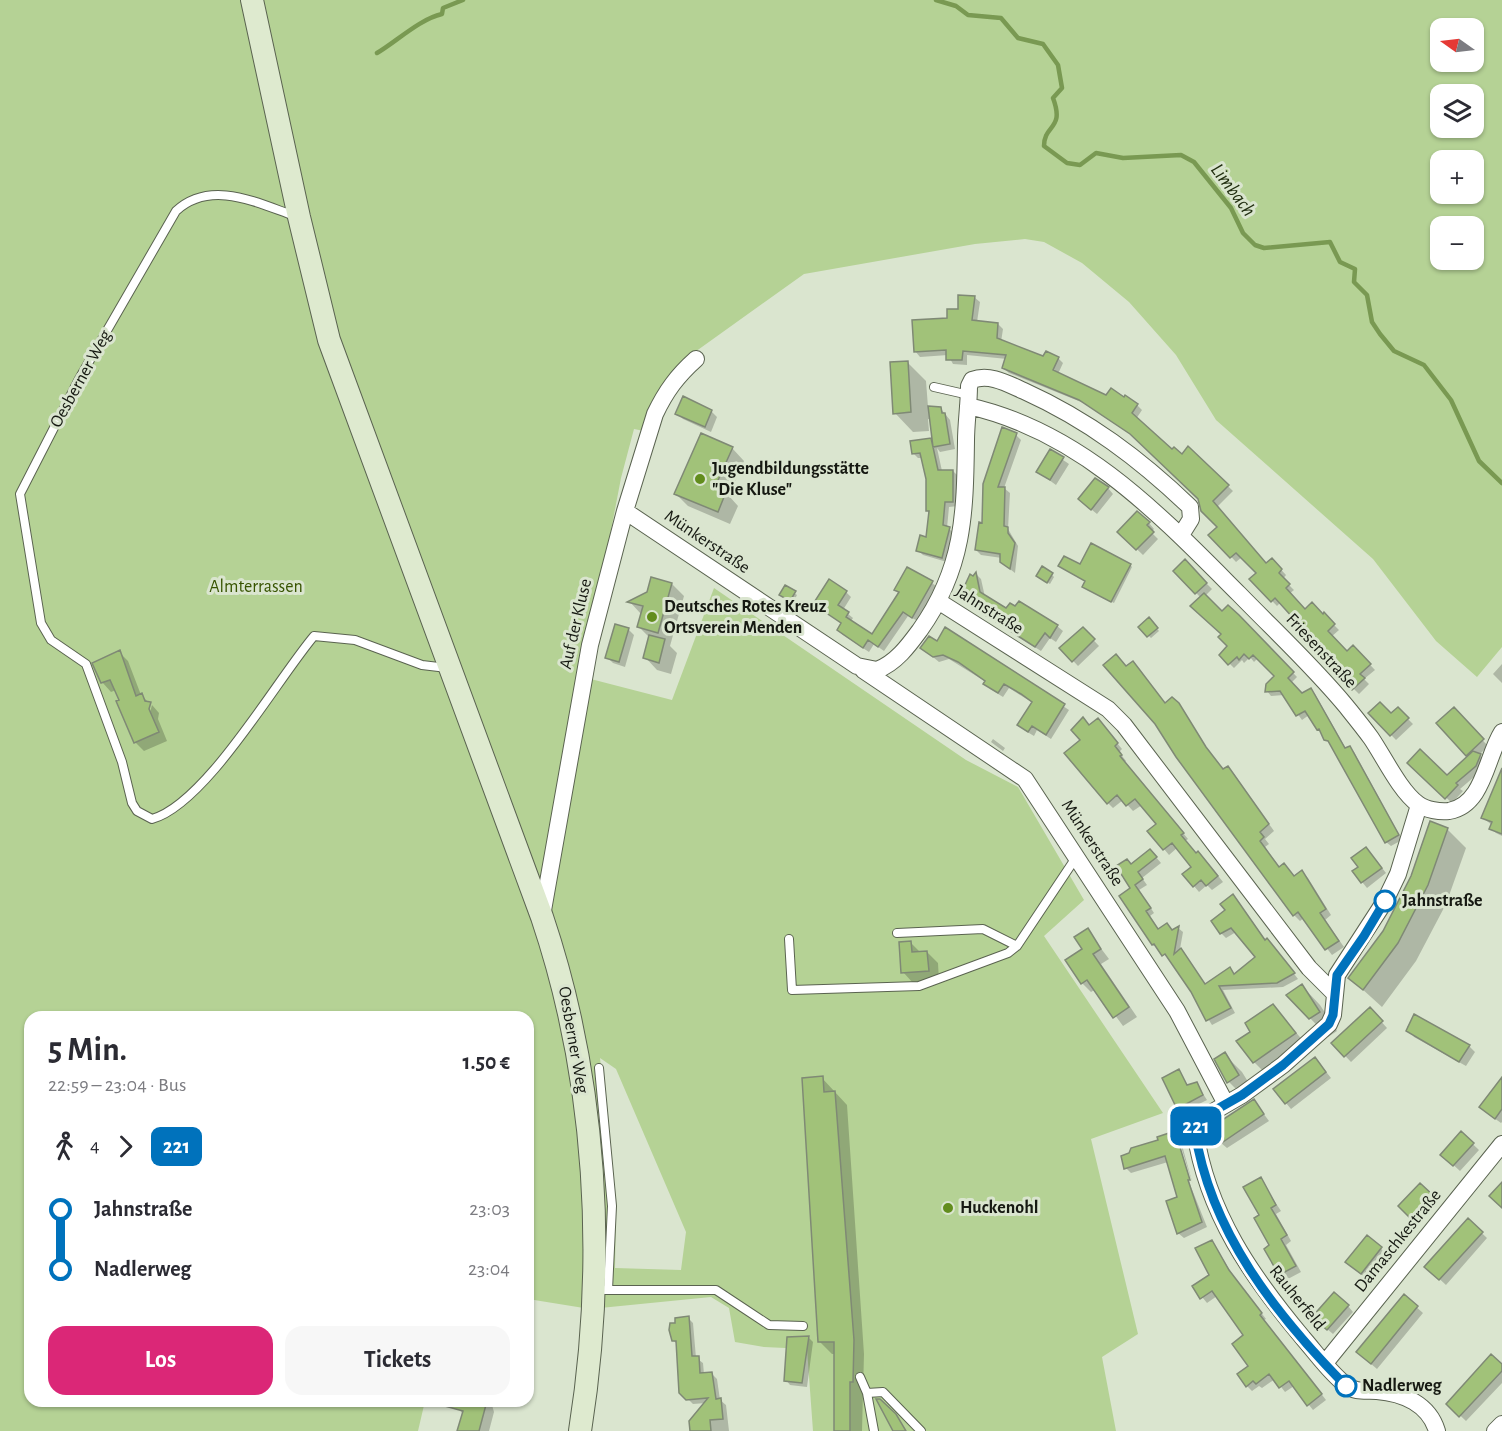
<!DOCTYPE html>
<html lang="de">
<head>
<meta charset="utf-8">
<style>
	:root { --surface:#fff; --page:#f7f7f7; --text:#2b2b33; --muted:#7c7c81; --accent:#db2777 }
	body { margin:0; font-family:"Alegreya Sans",sans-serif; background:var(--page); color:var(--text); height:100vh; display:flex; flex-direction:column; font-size:22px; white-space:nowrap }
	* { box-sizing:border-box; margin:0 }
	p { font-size:20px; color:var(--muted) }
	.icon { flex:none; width:33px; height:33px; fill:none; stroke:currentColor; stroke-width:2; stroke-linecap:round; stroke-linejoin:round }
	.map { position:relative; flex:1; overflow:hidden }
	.side { position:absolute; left:24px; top:1011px; width:510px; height:396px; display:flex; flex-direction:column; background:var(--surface); border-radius:18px; box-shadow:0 2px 4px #0004 }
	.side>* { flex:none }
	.badge { padding:0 12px; border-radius:9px; font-size:21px; line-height:39px }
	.needle { width:39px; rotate:284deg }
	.tools { position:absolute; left:1430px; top:18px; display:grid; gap:12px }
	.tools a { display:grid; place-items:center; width:54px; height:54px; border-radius:12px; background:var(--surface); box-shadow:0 2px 4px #0004; font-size:30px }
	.map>.badge { position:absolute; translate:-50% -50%; box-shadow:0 0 0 3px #fff }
	.legs { display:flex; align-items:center; gap:9px; height:66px; padding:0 24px; font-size:20px }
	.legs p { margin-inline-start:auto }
	.overview { display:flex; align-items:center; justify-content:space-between; height:102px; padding:0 24px }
	h1 { font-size:33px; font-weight:700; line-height:45px }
	.primary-button { display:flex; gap:12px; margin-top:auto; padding:12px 24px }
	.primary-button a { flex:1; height:69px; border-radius:18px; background:var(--accent); color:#fff; font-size:24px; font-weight:700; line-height:69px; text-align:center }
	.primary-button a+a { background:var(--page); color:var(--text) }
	ul { padding:0 24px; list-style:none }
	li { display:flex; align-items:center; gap:21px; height:60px; font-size:22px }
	li i { display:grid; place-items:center; width:9px; height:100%; margin:0 8px; background:currentColor }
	li i::after { content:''; width:15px; height:15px; margin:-8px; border:4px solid; border-radius:50%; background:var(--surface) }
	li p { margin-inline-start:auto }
	li:first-child i { background:linear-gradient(#0000 50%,currentColor 0) }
	li:last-child i { background:linear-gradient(currentColor 50%,#0000 0) }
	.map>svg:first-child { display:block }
</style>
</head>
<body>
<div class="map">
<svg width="1502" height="1431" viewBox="0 0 1502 1431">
	<rect width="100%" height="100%" fill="#dae5cf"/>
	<path fill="#b5d295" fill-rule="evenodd" d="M0,0H1502V647L1477,677L1436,641L1373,559L1216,420L1176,355L1129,302L1082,263L1044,242L1025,239L975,244L804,274L681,362L644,431L634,429L621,478L583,677L672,700L714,588L966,760L1018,787L1084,900L1044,936L1163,1113L1091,1139L1138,1334L1102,1357L1116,1431H813L807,1349L764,1347L735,1342L729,1308L711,1297L590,1309L528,1299V1017H30V1401H425L418,1431H0ZM1440,28H1473V62H1440ZM1440,94H1473V128H1440ZM1440,160H1473V194H1440ZM1440,226H1473V260H1440ZM600,1058L616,1069L686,1232L681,1270L615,1268L616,1210Z"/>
	<path fill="#0003" d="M974,297L980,302L977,322L998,324L1003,329L1001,342L1044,358H1058L1063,363L1058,374L1107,397L1137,405L1142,410L1136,419L1172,451L1182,456L1188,448L1233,491L1217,507L1267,565L1272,560L1286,575L1283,579L1294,590L1289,594L1305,611L1324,615L1339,630L1331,637L1347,653L1353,647L1375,670L1364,679L1369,684L1359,694L1354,689L1333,666L1337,663L1322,646L1318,650L1292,623L1296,619L1281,602L1277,606L1251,579L1258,573L1242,557L1236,562L1211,535L1219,527L1200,498L1137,439L1086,404L1009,373L1003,368L1007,359L967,355V365L953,364L948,355L920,357L915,351Z
		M907,362L926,381L928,407L941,409L950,420L955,449L940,452L937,448L942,471H953L958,476V506L949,507L947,528L955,533L947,562L923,555L918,550L927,539L930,513L927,510V479L923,458H918L913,453L931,439L934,443L931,419H928L929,431L913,432L895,413Z
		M711,411L717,417L711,432L683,419L677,413Z
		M1016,435L1021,440L1004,488L1010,493L1008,529L1018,546L1015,573L1001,562L1002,558L981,555L976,550Z
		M732,448L744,461L729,496L738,506L730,524L688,506L676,494Z
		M1050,451L1069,464L1056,485L1038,472Z
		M1108,488L1113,494L1097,514L1086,505Z
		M1149,523L1154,529L1151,532L1158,539L1143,555L1119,532Z
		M1185,562L1212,589L1205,596L1222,613L1243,621L1297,677L1291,683L1302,695L1311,690L1315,694L1346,749L1349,747L1354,752L1402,840L1391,846L1386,842L1330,744L1309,715L1302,720L1284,695L1271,696L1267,691L1276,676L1258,658L1254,662L1250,657L1244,663L1242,660L1234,668L1221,655L1229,646L1223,634L1201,598L1175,571Z
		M1130,565L1132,567L1114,603L1087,589V582L1080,566Z
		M976,574L981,579L985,597L1007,611L1057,626L1063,631L1056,642L1050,638L1041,651L966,604L961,598Z
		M1052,575L1054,577L1050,584L1040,578Z
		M932,583L937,587L918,621L908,616L884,651L874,644L869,652L843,635L838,630L843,624L815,604L846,592L851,597L843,610L853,618L851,621L872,636L900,593L896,589Z
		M672,584L684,596L670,646L677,653L671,674L657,670L645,657L650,638L639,627L641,614L630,602Z
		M786,587L797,595L793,603L783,597Z
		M1149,619L1159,631L1151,638L1140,627Z
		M628,629L634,635L625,667L613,663L607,657Z
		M946,629L1069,710L1051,739L1037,730L1034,736L1024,730L1033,703L1009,688L1003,697L990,689L986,682L949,659L939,662L922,648L937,643Z
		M1083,629L1099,646L1078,666L1061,648Z
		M119,652L128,661L141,695L149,703V716L152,705L159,713L158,719L167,741L144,751L135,742L116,690L111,692L102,682Z
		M1502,664V683L1493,674Z
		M1178,704L1211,755L1223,770L1228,768L1234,774L1274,831L1265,839L1269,844L1265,847L1280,868L1284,865L1295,877L1302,872L1308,878L1331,915L1325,920L1344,947L1332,955L1304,918L1300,921L1294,915L1166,705Z
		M1398,709L1413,724L1396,740L1370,713L1392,715Z
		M1453,709L1488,746L1479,755L1485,761L1481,771L1460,789L1463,791L1452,803L1409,763L1447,777L1469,757L1438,723Z
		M1103,726L1122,749L1119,752L1126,761L1125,762L1188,839L1185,841L1196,855L1204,858L1223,882L1212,890L1207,885L1199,892L1184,874L1193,867L1177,848L1169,855L1164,849L1149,832L1158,824L1142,805L1133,811L1123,800L1113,808L1108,803L1082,740L1090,727Z
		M993,739L1005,748L1003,751L991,742Z
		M1502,774V836L1496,833L1491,828L1492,825L1483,818Z
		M1447,829L1466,848L1446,904L1416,961L1382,1007L1350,978L1384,932Z
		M1371,854L1386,873L1367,888L1354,872Z
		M1155,856L1161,863L1142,878L1147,885L1139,890L1154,913L1150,916L1159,930L1173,932L1178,928L1183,932L1180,949L1206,985L1230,969L1235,975L1257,958L1236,932L1226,938L1221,933L1238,901L1266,941L1272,945L1298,979L1283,987L1223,990L1235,1013L1212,1025L1170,959L1153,944L1132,889V866Z
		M1087,930L1109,959L1101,964L1137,1017L1123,1026L1096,989L1091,992L1082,983Z
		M911,943L920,952H927L938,963L939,981L913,983L903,972Z
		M1302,986L1320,1005L1337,1031L1328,1037L1310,1018Z
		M1273,1006L1312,1051L1272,1080L1254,1062L1253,1032Z
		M1370,1009L1387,1028L1351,1062L1333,1043Z
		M1415,1016L1469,1046L1475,1052L1466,1066L1414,1037L1407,1027Z
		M1224,1054L1242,1072L1255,1093L1246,1099L1228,1081Z
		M1320,1064L1331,1078L1291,1109L1286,1103Z
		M1178,1071L1188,1086L1196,1083L1207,1100L1183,1112L1178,1108Z
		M822,1078L847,1105L864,1354L862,1431H836V1354H832L820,1342Z
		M1502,1085V1122L1501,1123L1487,1113Z
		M1254,1101L1269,1121L1227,1148L1221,1143Z
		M1175,1132L1180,1138L1193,1185L1178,1137H1175L1191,1187L1207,1227L1184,1238L1178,1233L1179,1198L1168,1162L1131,1173L1126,1168L1159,1141Z
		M1461,1133L1479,1150L1460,1171L1448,1160Z
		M1260,1179L1281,1211L1276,1214L1291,1241L1286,1245L1301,1272L1286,1280L1266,1249L1271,1246L1261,1215Z
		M1420,1185L1438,1202L1418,1223L1400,1206Z
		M1468,1220L1487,1238L1446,1285L1432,1272Z
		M1367,1237L1387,1254L1367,1279L1353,1268Z
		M1212,1241L1234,1277L1266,1319L1264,1320L1326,1400L1313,1410L1294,1386L1285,1392L1275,1379L1262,1388L1259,1386L1252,1391L1247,1386L1250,1366L1245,1335L1217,1296L1207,1303L1194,1287L1211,1275Z
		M1404,1296L1423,1313L1377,1369L1363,1357Z
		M1348,1306L1353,1312L1333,1334L1320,1323Z
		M688,1318L693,1323L696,1358L703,1363L704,1374L711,1373L717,1379L720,1400L726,1405L729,1431H691L706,1403L693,1404L681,1392L678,1345L673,1340Z
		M809,1338L813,1342L807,1387L790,1385L786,1380Z
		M1502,1366V1383L1466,1421L1448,1404Z
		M460,1401H488L492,1405L494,1412L489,1431H459L463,1414L458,1408Z"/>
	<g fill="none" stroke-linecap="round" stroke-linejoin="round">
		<path stroke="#799952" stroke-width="4.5" d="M936,0L956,6L968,15L1001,18L1018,38L1043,44L1058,65L1062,88L1053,98C1065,130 1044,124 1044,146L1067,163L1080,165L1096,153L1123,158L1181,155L1194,162L1231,208L1243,233L1255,245L1264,248L1330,242L1340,262L1355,269L1354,282L1367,295L1372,322L1380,334L1394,351L1424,365L1451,400L1479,461L1502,483
			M377,53C397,41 420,19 442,14L443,8L463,0"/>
	</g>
	<path fill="#a1c279" stroke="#7f8975" stroke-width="1.5" d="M958,295L975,296L972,320L998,323L997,338L1043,356L1046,351L1059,357L1053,370L1106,395L1111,388L1124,397L1125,395L1138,404L1132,413L1172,449L1174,447L1182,454L1188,446L1229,485L1213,501L1266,563L1272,558L1282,569L1279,573L1290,584L1286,588L1305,609L1312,602L1323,614L1324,612L1335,624L1328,631L1347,651L1353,645L1371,664L1360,674L1365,678L1352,690L1331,666L1335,663L1316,642L1312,646L1290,623L1294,619L1275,598L1271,602L1249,579L1256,573L1236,553L1230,558L1208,535L1217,527L1201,511L1198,499L1130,434L1079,400L1002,368L1006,355L963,351L962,360H946V350L914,352L912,320L947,318V309H958Z
		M908,361L911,412L893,414L890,362Z
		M683,396L712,410L705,427L675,414Z
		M928,406L941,407L942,413H945L950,444L933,447Z
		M1002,427L1017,433L998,487H1005L1004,526L1008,527V533L1015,543L1010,569L1000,562V554L975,550L979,522L982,523L983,484Z
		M701,433L733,447L715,487L726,492L718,512L674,494Z
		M931,438L938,470H953V502H945L943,525L950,527L942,558L916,551L920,535L926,537L929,511H926V479L920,453L912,454L910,441Z
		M1050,449L1064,457L1050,480L1036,472Z
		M1095,478L1109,487L1091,510L1078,499Z
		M1137,511L1150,522L1147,525L1154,532L1136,550L1117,532Z
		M1091,543L1131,564L1111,602L1082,587L1085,581L1058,566L1064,556L1080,564Z
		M1185,559L1207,583L1195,594L1173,571Z
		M1042,566L1053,573L1047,583L1036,576Z
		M907,567L933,581L912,618L903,612L878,647L868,640L863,648L837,630L841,623L813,604L829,579L847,591L838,605L849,612L846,617L872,634L899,592L894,590Z
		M976,572L980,592L1006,608L1010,603L1015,606L1019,601L1058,625L1050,638L1045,633L1035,647L959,598L970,574L973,576Z
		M651,577L672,583L658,633L637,627L643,606L627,602L647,592Z
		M785,585L796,591L790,601L779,595Z
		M1204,593L1222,611L1228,605L1239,615L1294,672L1288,678L1302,693L1311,688L1345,748L1350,746L1399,835L1385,843L1328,741L1324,740L1319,729L1317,730L1305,711L1296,716L1280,691L1265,692L1266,684L1274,676L1253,655L1249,659L1244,654L1239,660L1237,657L1228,665L1219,655L1227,646L1218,637L1221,634L1190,606Z
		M1149,617L1158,628L1147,637L1138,627Z
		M615,624L629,628L619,662L605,658Z
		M945,627L1065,704L1046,735L1032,726L1028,732L1017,725L1032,702L1021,694L1004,684L998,693L983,684L985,681L958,662L943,655L933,657L920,648L929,636L937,641Z
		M1083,627L1095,639L1072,662L1059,648Z
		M649,635L665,639L659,663L643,658Z
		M120,650L136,696L142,693L145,701L151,702L149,709L159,732L134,743L116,701L119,700L110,680L101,683L92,663Z
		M1116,654L1126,666L1133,661L1165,703L1172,697L1179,703L1206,747L1223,769L1228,766L1269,824L1260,832L1264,837L1260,841L1279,867L1284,863L1294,876L1302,870L1326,909L1320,913L1339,941L1325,950L1298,912L1293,916L1176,757L1155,724L1103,665Z
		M1380,702L1391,713L1398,707L1409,718L1390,736L1368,713Z
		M1454,707L1484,739L1466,756L1436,723Z
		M1083,717L1089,725L1098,718L1118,743L1115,746L1122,755L1120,756L1184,833L1181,835L1196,853L1198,851L1218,876L1206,886L1201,880L1193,887L1182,874L1191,867L1172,843L1163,850L1147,831L1156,824L1135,799L1126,806L1117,795L1107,804L1064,753L1080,740L1071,730Z
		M1420,749L1447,775L1473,751L1481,754L1476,766L1456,783L1458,785L1445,799L1407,763Z
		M1502,768V834L1489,829L1492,822L1481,818Z
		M1430,821L1448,828L1428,885L1398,943L1363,990L1348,978L1383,931L1411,876Z
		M1366,847L1382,868L1361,883L1352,871L1358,867L1351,858Z
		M1150,849L1157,857L1138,872L1143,879L1135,885L1151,908L1146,911L1158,929L1167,923L1172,930L1179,926L1174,954L1181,948L1205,984L1230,967L1234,974L1255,957L1231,928L1220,934L1211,921L1225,910L1220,904L1233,894L1265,940L1267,938L1295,973L1277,983L1219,986L1231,1008L1206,1021L1191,992L1165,954L1162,956L1154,944L1152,945L1119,896L1130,888L1116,866L1127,859L1131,864Z
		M1088,928L1101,949L1093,954L1129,1007L1113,1018L1087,980L1081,984L1065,960L1082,949L1074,937Z
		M911,941L912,952L927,951L929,971L901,973L899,942Z
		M1302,984L1320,1012L1309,1019L1286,995Z
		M1273,1004L1296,1033L1253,1063L1236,1041L1250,1032L1245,1023Z
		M1370,1007L1383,1021L1344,1057L1331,1043Z
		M1414,1014L1470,1045L1459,1062L1406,1031Z
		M1225,1052L1239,1075L1227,1083L1214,1059Z
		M1315,1057L1326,1072L1285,1104L1273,1089Z
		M1179,1069L1187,1085L1197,1082L1203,1095L1177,1109L1162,1078Z
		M823,1076L824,1092L835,1091L854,1340L853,1382H850V1431H834V1342H818L802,1078Z
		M1502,1077V1109L1495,1119L1479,1107Z
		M1254,1099L1264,1114L1220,1144L1210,1128Z
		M1175,1131L1190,1180H1188L1202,1222L1177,1234L1166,1201L1177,1197L1165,1156L1124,1169L1121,1156L1129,1153L1131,1148L1158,1140L1157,1137Z
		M1461,1131L1474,1143L1453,1166L1440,1155Z
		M1261,1177L1276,1205L1271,1208L1287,1235L1281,1239L1296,1266L1279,1275L1264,1249L1269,1245L1254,1218L1259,1215L1243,1187Z
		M1502,1182V1208L1489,1196Z
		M1420,1183L1434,1196L1411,1219L1398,1206Z
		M1468,1218L1483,1232L1439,1280L1424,1267Z
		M1367,1235L1382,1247L1361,1274L1345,1262Z
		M1212,1240L1229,1270L1262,1313L1260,1315L1322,1394L1307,1406L1289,1381L1279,1388L1269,1374L1256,1384L1253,1381L1246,1387L1237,1374L1248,1366L1232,1344L1243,1335L1212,1291L1200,1299L1192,1286L1209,1275L1195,1248Z
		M1334,1292L1349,1305L1327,1330L1312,1317Z
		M1404,1294L1418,1306L1371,1364L1356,1352Z
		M689,1316L692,1356H699L700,1373L712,1372L716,1399L721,1398L723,1419L710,1420L711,1431H690L689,1421L708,1398L686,1400L679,1393L676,1341H672L669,1330L670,1323H675V1318Z
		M809,1336L802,1383L784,1381L787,1337Z
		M1491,1354L1502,1364V1371L1459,1417L1446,1404Z
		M876,1399H880L896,1414L906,1431H893Z
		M442,1401H487L479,1431H457L463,1411L441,1405Z"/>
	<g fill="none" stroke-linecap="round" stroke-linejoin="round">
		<g stroke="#5a6350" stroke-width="10">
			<path id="lane" d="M295,216C257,203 211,179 176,211L79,379L20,494L41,623L51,640L86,664L122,762L132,803L137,811L152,819C206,804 276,681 314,636L355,640L422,665L447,668
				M934,387L969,395
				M897,933L983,929L1017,946
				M789,939L792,990L919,986L1008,953L1017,946L1077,856
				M599,1068L612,1206L608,1290
				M605,1290H716L769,1325L803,1326
				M860,1377L867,1393L874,1431
				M867,1393L883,1392L921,1431"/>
		</g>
		<g stroke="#5a6350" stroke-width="18">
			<path id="street" d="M968,406C1081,431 1161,516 1239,594C1275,631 1313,666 1346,706C1354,716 1363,727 1371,738C1384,757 1400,791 1418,804C1426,810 1440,812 1449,811C1484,805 1486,757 1502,732
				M625,511L857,666L877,670C896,663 909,645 920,630C964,568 965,514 966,441C966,423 969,404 969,386L972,380C990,373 1008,384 1024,391C1088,420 1140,459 1190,507L1191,519L1181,535
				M938,601L1108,709L1124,725L1309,968L1333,992
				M863,670L1025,779L1177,1011L1226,1104
				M1419,805L1398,874L1385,901L1337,975L1333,1015L1329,1024L1283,1065L1242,1095L1199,1120L1195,1131C1207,1213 1252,1277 1303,1338C1317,1354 1330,1373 1346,1385C1356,1393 1366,1390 1377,1391C1403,1393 1429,1404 1437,1431
				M542,916L590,645L625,511L655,414C666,391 677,376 696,359
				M1325,1363L1502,1144
				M1495,1431L1502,1424"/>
		</g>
		<g stroke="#5a6350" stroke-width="24">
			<path id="secondary" d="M252,0L299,217L329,340L542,917C597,1080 607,1261 580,1431"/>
		</g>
		<use href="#lane" stroke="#fff" stroke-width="8"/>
		<use href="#street" stroke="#fff" stroke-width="16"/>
		<use href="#secondary" stroke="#deeacf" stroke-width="22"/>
	</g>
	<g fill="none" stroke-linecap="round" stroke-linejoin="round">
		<g stroke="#fff" stroke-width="14">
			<path id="line-1" d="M1346,1386C1277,1316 1210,1232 1195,1131L1198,1120L1242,1095L1283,1065L1329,1024L1333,1015L1337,975L1364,936L1385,901"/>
		</g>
		<use href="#line-1" stroke="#0072bc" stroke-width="9"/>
	</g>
	<g fill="#628d1d" stroke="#dae5cf" stroke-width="2">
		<circle cx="700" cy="479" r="6"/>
		<circle cx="652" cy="617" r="6"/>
		<circle cx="948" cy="1208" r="6"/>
	</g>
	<g fill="#fff" stroke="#0072bc" stroke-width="3">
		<circle cx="1385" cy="901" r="10"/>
		<circle cx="1346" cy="1386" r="10"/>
	</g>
	<g text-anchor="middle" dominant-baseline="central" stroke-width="6" stroke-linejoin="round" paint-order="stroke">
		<g font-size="18" fill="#161912" stroke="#dae5cf">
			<text transform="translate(81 379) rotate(-61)">Oesberner Weg</text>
			<text transform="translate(707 542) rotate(34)">Münkerstraße</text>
			<text transform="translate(989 610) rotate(32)">Jahnstraße</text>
			<text transform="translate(576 624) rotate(-77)">Auf der Kluse</text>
			<text transform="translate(1321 651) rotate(47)">Friesenstraße</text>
			<text transform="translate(1092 843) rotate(57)">Münkerstraße</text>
			<text transform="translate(573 1040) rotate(80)">Oesberner Weg</text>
			<text transform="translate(1398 1241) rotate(-51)">Damaschkestraße</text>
			<text transform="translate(1297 1298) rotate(51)">Rauherfeld</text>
		</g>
		<g font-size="18" font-weight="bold" fill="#161912" stroke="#dae5cf" text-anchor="start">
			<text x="712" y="469">Jugendbildungsstätte<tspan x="712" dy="21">"Die Kluse"</tspan></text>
			<text x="664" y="607">Deutsches Rotes Kreuz<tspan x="664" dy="21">Ortsverein Menden</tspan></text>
			<text x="960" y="1208">Huckenohl</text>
		</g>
		<g font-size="18" fill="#375400" stroke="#dae5cf">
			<text x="256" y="587">Almterrassen</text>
		</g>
		<g font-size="18" font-weight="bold" fill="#161912" stroke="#dae5cf" text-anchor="start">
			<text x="1402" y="901">Jahnstraße</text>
			<text x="1362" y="1386">Nadlerweg</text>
		</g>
		<g font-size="20" font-style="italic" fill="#212e10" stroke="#dae5cf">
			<text transform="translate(1233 190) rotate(53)">Limbach</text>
		</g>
	</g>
</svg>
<div class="tools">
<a><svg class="needle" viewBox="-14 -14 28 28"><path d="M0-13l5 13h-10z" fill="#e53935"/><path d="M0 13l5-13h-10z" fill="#7c7c81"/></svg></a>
<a><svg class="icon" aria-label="layers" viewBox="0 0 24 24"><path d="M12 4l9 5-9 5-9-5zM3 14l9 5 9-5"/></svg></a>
<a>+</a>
<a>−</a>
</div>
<b class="badge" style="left:1196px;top:1126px;background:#0072bc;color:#fff">221</b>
<section class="side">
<div class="overview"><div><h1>5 Min.</h1><p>22:59 – 23:04 · Bus</p></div><b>1.50 €</b></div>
<div class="legs"><svg class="icon" aria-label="walk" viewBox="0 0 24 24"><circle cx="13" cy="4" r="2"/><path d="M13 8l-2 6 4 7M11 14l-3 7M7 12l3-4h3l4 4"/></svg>4<svg class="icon" aria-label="forward" viewBox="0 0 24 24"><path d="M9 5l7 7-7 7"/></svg><b class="badge" style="background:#0072bc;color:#fff">221</b></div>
<ul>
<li><i style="color:#0072bc"></i><b>Jahnstraße</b><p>23:03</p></li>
<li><i style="color:#0072bc"></i><b>Nadlerweg</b><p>23:04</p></li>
</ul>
<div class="primary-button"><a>Los</a><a>Tickets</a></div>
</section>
</div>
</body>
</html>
